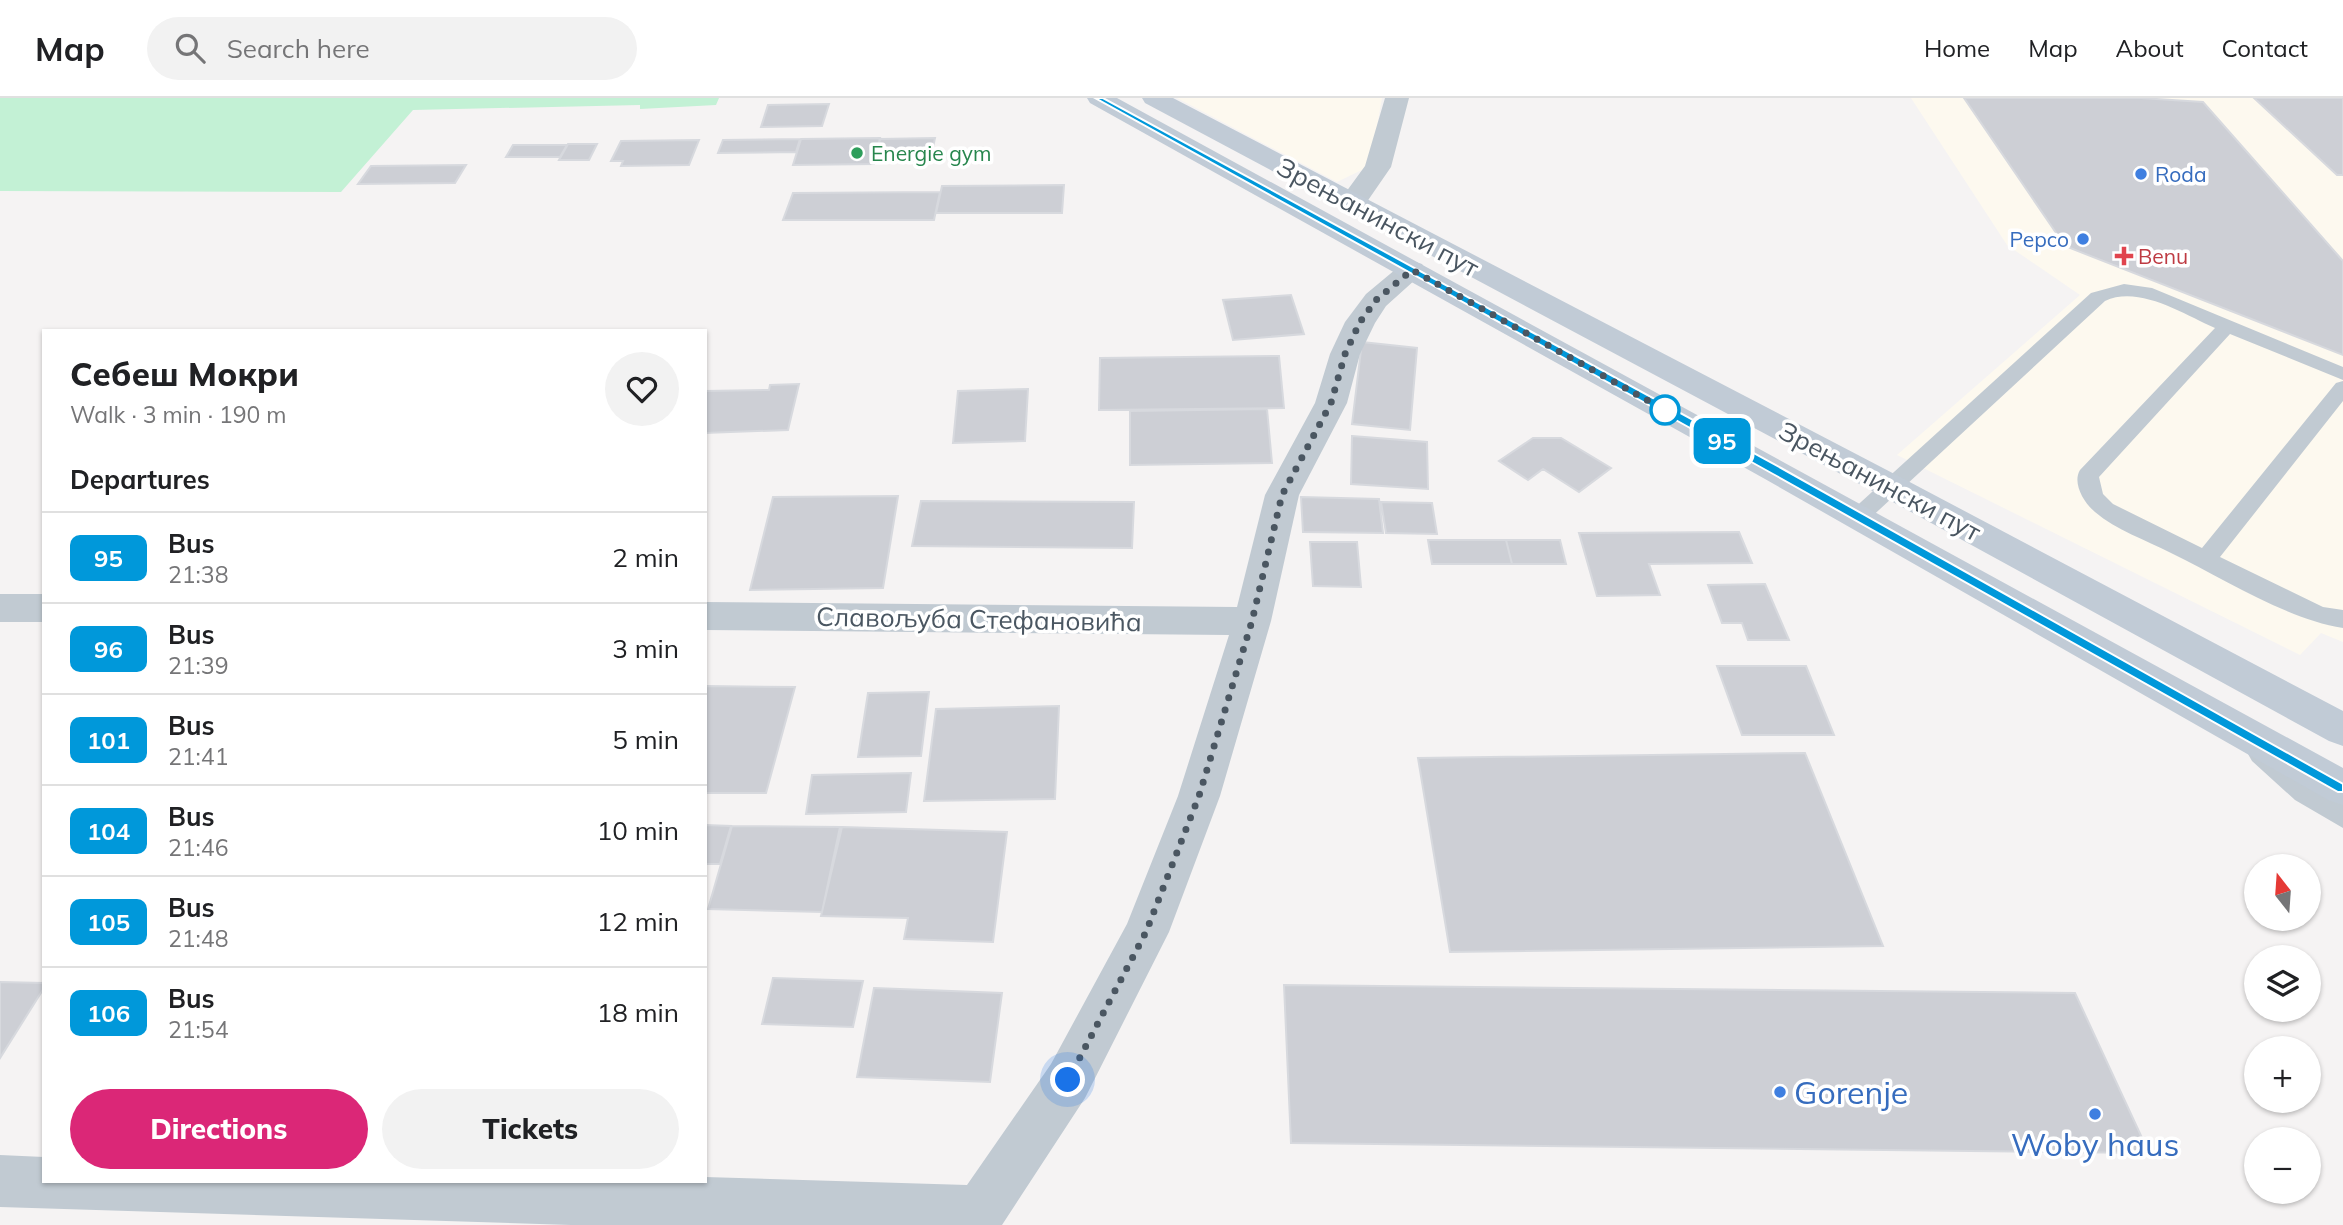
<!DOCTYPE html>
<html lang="en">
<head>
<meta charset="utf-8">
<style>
	:root { --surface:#fff; --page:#f2f2f2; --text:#202124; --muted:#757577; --line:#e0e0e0; --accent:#db2777 }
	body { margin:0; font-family:Mulish,sans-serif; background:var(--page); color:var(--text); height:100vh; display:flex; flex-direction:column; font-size:26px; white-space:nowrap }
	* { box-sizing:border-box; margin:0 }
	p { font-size:23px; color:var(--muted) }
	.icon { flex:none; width:38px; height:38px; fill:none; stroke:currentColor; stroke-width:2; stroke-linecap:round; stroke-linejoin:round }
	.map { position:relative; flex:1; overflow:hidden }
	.drawer { position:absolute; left:42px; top:231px; width:665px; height:854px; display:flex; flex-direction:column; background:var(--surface); border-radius:0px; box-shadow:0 2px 5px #0004 }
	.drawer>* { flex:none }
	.badge { padding:0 14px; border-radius:10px; font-size:24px; line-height:46px }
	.needle { width:46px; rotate:343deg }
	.fabs { position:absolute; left:2244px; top:756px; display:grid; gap:14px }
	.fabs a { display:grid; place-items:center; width:77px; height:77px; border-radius:50%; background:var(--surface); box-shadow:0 2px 5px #0004; font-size:35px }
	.you { position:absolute; width:35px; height:35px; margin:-18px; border:5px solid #fff; border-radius:50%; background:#1a73e8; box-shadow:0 0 0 10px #1a73e833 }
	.map>.badge { position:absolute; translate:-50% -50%; box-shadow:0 0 0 4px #fff }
	h2 { padding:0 28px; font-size:26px; line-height:63px }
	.round { display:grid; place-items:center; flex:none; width:74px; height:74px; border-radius:37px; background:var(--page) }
	.summary { display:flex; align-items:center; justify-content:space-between; height:119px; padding:0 28px }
	h1 { font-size:33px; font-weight:800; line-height:52px }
	.cta { display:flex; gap:14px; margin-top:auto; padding:14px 28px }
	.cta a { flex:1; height:80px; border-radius:42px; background:var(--accent); color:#fff; font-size:28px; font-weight:800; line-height:80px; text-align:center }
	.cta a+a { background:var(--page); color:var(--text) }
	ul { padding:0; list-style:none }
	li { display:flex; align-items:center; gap:21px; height:91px; padding:0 28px; border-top:2px solid var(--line) }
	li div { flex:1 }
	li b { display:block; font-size:26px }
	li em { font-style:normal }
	li .badge { min-width:77px; font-weight:700; text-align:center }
	header { display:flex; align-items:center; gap:42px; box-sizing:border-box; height:98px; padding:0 35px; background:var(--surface); border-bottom:2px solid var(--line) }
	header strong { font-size:33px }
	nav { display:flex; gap:38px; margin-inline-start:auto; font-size:24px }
	.search { width:490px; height:63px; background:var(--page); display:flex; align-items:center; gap:18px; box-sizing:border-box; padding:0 24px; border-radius:38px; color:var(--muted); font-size:26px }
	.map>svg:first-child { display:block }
</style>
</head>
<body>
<header>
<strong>Map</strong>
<div class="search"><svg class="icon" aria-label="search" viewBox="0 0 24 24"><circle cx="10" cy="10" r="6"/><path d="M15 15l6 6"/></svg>Search here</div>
<nav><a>Home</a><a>Map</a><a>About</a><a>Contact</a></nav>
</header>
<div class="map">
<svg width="2343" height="1127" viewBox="0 0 2343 1127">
	<rect width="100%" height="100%" fill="#f5f3f3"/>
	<path fill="#fdf9ef" d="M1177,0H1382L1370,68L1337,84Z
		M1911,0H2343V544L2321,535L2300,557L1897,357L2080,197L2007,147Z"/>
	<path fill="#c3f1d5" d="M0,0H719L716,7L640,11V7L413,12L341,94L0,93Z"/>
	<path fill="#cdcfd5" stroke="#d7d9de" stroke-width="2" d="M1964,0H2141L2203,4L2343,163V257L2065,148Z
		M2254,0H2343V77H2337Z
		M829,6L822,28L761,29L768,7Z
		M880,40L874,66L793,67L801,41Z
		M935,40L930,63L875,64L880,41Z
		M800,41L796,54L718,55L723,42Z
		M699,42L689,67L621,68L623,63H611L621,43Z
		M568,46H597L589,62H559Z
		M513,47H567L560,59H506Z
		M466,67L455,85L358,86L371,68Z
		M1064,87L1062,115H936L942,88Z
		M940,94L934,122H783L793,95Z
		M1291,197L1304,236L1233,242L1223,202Z
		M1362,244L1417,250L1410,332L1352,326Z
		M1279,258L1284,310L1099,312L1100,260Z
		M799,286L788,332L705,335V293L769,292L770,287Z
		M1028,291L1025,343L953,345L958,293Z
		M1267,311L1272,365L1130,367V313Z
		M1352,338L1427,344L1428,391L1351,386Z
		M1533,340H1561L1611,370L1579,394L1543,371L1528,382L1499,363Z
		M898,398L883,490L750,492L773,399Z
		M1301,399L1379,401L1383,435L1303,434Z
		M921,403L1134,404L1132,450L912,448Z
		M1381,404L1432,405L1437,436L1386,435Z
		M1739,434L1752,465L1649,466L1660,497L1597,498L1579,435Z
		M1428,442H1506L1512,466H1432Z
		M1506,442H1560L1566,466H1512Z
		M1310,444H1357L1361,489L1313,488Z
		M1765,486L1789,542H1748L1742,525H1722L1708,487Z
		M1717,568H1806L1834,637H1742Z
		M705,588L795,589L766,695H705Z
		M929,594L921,658L858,659L868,595Z
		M1059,608L1055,701L924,703L936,611Z
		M1805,655L1883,848L1450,854L1418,660Z
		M911,675L906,714L806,716L812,677Z
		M705,727L731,728L720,766H705Z
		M732,728L840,729L822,814L708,811Z
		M842,729L1007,734L993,844L904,841L908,820L821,818Z
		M773,880L863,883L853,929L762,926Z
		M0,884L44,885V890L0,960Z
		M1284,887L2075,895L2149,1055L1291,1045Z
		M874,890L1002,895L990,984L857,979Z"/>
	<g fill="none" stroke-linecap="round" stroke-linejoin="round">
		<path fill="#c1cad2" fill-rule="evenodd" d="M2124,186L2152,190L2343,269V282L2230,236L2099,379L2103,396L2113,406L2202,450L2336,285L2343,283V303L2220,459L2323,509L2343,512V530C2286,521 2223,480 2171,455C2146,442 2116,432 2095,414C2084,405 2072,385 2080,372L2215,230C2183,216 2139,187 2105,203L1866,424L1858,427L1850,424L1847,419L1850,414L2091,195Z
			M2261,645L2270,649L2313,686L2343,705V730L2295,702L2252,663L2248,656L2252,649Z"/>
		<path fill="#c1cad2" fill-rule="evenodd" d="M1385,0H1409L1391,69L1362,111L1352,113L1342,111L1338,105L1365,68Z
			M1412,163L1422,166L1426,172L1386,208L1375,225L1360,256L1347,305L1299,397L1271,523L1220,698L1169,834L1085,1000L1002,1127H571L0,1109V1057L44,1059V1083H705V1079L967,1087L1051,966L1127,826L1178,698L1229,537L705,532V504L1237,509L1265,397L1315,305L1330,256L1345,224L1366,196L1402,166Z
			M0,496H44V524H0Z"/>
		<path fill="#c1cbd6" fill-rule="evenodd" d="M1087,0H1117L2343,670V707L2328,702L1765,381L1090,5Z
			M1142,0H1173L1904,381L2343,613V648L2329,643L1880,397L1145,5Z"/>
	</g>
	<path fill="#0098da" stroke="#fff" stroke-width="2" d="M1095,0H1103L1781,370L2343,686V694H2338L1773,376Z"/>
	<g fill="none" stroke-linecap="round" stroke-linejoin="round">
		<path stroke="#4a5661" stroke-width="7" stroke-dasharray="0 12.6" d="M1068,982L1146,834L1199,698L1252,523L1282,397L1331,305L1345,256L1360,224L1376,202L1412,172L1665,312"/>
	</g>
	<circle fill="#2e9e5b" stroke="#fff" stroke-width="2.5" cx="857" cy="55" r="7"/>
	<g fill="#3f7fe0" stroke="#fff" stroke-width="2.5">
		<circle cx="2141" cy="76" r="7"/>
		<circle cx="2083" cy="141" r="7"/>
		<circle cx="1780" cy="994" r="7"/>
		<circle cx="2095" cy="1016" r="7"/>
	</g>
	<path fill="#e0444e" stroke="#fff" stroke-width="2.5" d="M2120.5 147.5h7v7h7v7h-7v7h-7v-7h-7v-7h7z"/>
	<circle fill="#fff" stroke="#0098da" stroke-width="3.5" cx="1665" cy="312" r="14"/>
	<g text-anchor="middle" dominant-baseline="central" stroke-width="7" stroke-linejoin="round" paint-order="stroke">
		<g font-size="21" fill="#27864d" stroke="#fff" text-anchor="start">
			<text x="871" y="55">Energie gym</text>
		</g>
		<g font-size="21" fill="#366cbe" stroke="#fff" text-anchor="start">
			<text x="2155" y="76">Roda</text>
			<text x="2069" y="141" text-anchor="end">Pepco</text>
		</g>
		<g font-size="21" fill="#be3a42" stroke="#fff" text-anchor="start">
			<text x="2138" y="158">Benu</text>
		</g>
		<g font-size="26" fill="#4a5661" stroke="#fff">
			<text transform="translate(1378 119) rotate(28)">Зрењанински пут</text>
			<text transform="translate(1880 383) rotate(28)">Зрењанински пут</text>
			<text transform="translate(979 521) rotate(1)">Славољуба Стефановића</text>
		</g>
		<g font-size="32" fill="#366cbe" stroke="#fff" text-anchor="start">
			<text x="1794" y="994">Gorenje</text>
			<text x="2095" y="1046" text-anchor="middle">Woby haus</text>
		</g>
	</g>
</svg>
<div class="fabs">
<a><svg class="needle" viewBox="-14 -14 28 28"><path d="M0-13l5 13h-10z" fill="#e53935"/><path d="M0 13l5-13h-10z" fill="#757577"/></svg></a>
<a><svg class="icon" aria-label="layers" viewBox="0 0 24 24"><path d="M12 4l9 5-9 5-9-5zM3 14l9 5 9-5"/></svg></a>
<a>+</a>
<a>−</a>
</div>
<div class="you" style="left:1068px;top:982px"></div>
<b class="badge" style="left:1722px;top:343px;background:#0098da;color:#fff">95</b>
<section class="drawer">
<div class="summary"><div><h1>Себеш Мокри</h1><p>Walk · 3 min · 190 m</p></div><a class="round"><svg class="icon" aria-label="heart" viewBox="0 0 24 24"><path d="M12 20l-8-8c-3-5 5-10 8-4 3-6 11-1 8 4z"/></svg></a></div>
<h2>Departures</h2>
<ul>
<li><span class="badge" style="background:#0098da;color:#fff">95</span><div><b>Bus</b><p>21:38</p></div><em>2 min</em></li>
<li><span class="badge" style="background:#0098da;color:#fff">96</span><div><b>Bus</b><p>21:39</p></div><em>3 min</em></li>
<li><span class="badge" style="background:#0098da;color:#fff">101</span><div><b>Bus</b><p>21:41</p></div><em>5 min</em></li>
<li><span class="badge" style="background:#0098da;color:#fff">104</span><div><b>Bus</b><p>21:46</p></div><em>10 min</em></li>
<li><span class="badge" style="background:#0098da;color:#fff">105</span><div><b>Bus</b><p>21:48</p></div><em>12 min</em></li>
<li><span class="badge" style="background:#0098da;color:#fff">106</span><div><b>Bus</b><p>21:54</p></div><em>18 min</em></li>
</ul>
<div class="cta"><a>Directions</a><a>Tickets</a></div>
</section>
</div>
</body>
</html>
